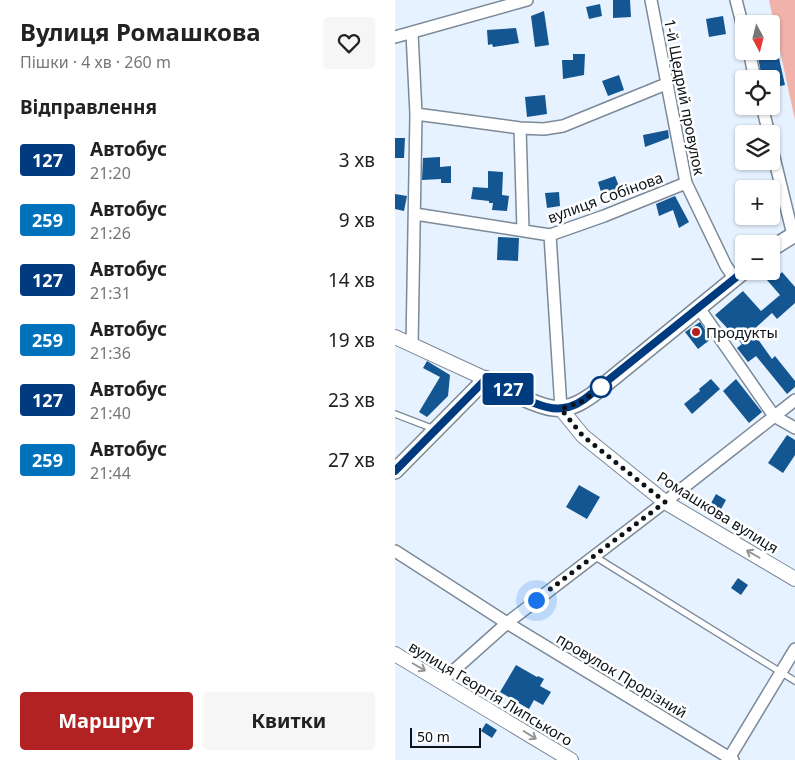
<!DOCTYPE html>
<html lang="uk">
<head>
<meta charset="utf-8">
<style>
	:root { --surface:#fff; --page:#f6f6f6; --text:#222; --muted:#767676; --accent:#b32223 }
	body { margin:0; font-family:"Noto Sans",sans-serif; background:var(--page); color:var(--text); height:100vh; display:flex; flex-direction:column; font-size:19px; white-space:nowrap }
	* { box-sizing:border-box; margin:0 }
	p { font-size:16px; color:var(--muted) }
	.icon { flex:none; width:28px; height:28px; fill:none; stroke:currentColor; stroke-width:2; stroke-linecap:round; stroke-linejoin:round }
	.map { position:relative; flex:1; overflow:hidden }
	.panel { display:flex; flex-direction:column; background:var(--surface); width:395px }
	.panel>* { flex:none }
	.badge { padding:0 10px; border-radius:4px; font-size:18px; line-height:32px }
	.needle { width:32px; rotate:173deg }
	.buttons { position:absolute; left:340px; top:15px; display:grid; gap:10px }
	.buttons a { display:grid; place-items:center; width:45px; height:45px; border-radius:5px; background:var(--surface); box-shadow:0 1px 4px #0004; font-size:25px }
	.scale { position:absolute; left:15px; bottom:12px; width:71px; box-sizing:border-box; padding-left:5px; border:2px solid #0e1318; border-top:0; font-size:14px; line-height:18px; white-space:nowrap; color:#0e1318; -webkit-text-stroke:4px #fff; paint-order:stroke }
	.you { position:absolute; width:25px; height:25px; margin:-12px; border:4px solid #fff; border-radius:50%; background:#1a73e8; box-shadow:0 0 0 8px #1a73e833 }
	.map>.badge { position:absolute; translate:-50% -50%; box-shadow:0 0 0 2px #fff }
	h2 { padding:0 20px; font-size:19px; line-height:45px }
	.round { display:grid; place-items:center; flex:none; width:52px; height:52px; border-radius:5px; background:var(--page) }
	.overview { display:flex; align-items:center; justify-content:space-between; height:85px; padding:0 20px }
	h1 { font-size:24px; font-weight:700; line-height:38px }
	.cta { display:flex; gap:10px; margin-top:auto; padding:10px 20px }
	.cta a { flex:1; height:58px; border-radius:5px; background:var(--accent); color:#fff; font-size:20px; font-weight:700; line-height:58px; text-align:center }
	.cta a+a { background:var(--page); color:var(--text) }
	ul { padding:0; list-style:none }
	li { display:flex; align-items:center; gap:15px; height:60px; padding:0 20px }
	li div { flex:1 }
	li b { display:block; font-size:19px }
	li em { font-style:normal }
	li .badge { min-width:55px; font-weight:700; text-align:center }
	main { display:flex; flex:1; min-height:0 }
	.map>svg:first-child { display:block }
</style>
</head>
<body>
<main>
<section class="panel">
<div class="overview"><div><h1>Вулиця Ромашкова</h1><p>Пішки · 4 хв · 260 m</p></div><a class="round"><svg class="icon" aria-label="heart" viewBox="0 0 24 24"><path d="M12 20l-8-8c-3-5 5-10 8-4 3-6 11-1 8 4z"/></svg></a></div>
<h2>Відправлення</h2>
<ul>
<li><span class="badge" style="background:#003b80;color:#fff">127</span><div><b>Автобус</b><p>21:20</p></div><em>3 хв</em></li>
<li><span class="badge" style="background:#0072bc;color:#fff">259</span><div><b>Автобус</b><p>21:26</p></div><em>9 хв</em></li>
<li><span class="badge" style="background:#003b80;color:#fff">127</span><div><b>Автобус</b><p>21:31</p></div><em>14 хв</em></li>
<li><span class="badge" style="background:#0072bc;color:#fff">259</span><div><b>Автобус</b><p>21:36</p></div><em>19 хв</em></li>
<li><span class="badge" style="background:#003b80;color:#fff">127</span><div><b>Автобус</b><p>21:40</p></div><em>23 хв</em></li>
<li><span class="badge" style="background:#0072bc;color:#fff">259</span><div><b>Автобус</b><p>21:44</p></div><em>27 хв</em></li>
</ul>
<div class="cta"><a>Маршрут</a><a>Квитки</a></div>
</section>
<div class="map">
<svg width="400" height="760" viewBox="0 0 400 760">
	<rect width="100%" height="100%" fill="#e6f2ff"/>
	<path fill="#f0b2aa" d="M374,0H400V120Z"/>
	<path fill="#145691" d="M218,0H235L236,17L218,18Z
		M205,4L207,16L194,19L191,7Z
		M149,11L154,45L140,47L136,16Z
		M328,16L331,34L314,37L311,19Z
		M121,28L124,43L98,47L97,44L93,45L92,30Z
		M382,49L390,85L376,88V79H367L362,51H376Z
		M178,54H190L189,75L168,79L167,60H178Z
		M224,75L229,90L213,96L207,81Z
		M150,95L152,114L132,117L130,97Z
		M273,130L274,138L250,147L248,135Z
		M0,138H10L9,158H0Z
		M45,157V167L56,166V183H46V179L27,180L28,158Z
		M93,171L108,172L107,195L114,196L112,211L97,210L98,203H94V201L76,199L78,187L93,188Z
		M220,176L225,189L207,195L203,182Z
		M164,192L165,206L152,208L150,193Z
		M0,194L12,196L9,211L0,209Z
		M280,196L294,222L284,228L278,210L264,216L261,204Z
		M103,237L124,238L123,261L102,260Z
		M387,272L400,287V303L382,319L377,313L357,331L377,359L380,356L400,381V387L392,394L361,356L353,362L342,348L347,344L320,315L348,291L366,311L385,295L372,280L380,273L383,276Z
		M305,322L316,339L303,349L290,332Z
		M32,361L55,375L53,396L32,417L24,412L45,377L28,368Z
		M316,379L325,389L297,414L289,404L305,391L304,389Z
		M341,379L367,412L354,423L328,391Z
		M392,435L400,440V455L388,473L373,463Z
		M184,485L205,497L192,519L171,507Z
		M321,494L331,500L325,511L315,505Z
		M343,578L353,585L346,595L336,588Z
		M121,665L142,677L143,676L149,679L145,686L156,692L148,705L139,700L134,709L105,692Z
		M91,723L102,730L97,738L86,731Z"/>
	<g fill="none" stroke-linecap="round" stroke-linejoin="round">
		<g stroke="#7c8997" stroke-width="8">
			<path id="service" d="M0,414L39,429
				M199,556L400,681"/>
		</g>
		<g stroke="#7c8997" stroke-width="14">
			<path id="minor" d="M256,0L291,183L331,266L340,279
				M341,0L349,31
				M17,33L21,114L17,345
				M0,37L132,0
				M354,51L360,79
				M367,106L374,134
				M21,114L125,128L149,129L168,126L271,84
				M125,128L128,230
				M376,145L398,235
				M20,214L155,235L209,216L291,183
				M155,235L166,409
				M304,308L379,416L400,428
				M0,551L112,623L338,760
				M47,681L112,623L270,502L400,400
				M333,760L400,649"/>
		</g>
		<g stroke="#7c8997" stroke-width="16">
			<path id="tertiary" d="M0,337L91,379
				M166,409L188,436L270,502L400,579
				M0,654L176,760"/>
		</g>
		<g stroke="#7c8997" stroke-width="18">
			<path id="secondary" d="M376,249L400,234
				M0,471L91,379C111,388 147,412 168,408C179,407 188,401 197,395L349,271"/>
		</g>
		<use href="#service" stroke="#fff" stroke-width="5.5"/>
		<use href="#minor" stroke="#fff" stroke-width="11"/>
		<use href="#tertiary" stroke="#fff" stroke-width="14"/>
		<use href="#secondary" stroke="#fff" stroke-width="15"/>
	</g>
	<defs><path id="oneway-shaft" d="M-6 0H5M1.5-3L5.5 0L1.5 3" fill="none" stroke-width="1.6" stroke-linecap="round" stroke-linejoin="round" transform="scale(1.25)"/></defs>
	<g stroke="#939597">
		<use href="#oneway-shaft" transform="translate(358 554) rotate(-150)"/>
		<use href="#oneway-shaft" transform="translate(24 667) rotate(30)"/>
		<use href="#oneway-shaft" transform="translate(135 735) rotate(32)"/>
	</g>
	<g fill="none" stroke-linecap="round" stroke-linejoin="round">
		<g stroke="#fff" stroke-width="11">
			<path id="line" d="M0,471L91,379C111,388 146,412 168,408C179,407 188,401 196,394L349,271"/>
		</g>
		<use href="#line" stroke="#003b80" stroke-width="8"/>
		<path stroke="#0e1318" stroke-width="5" stroke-dasharray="0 9" d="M141,600L270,502L188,436L166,409L188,401L212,382L206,387"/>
	</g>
	<circle fill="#b32223" stroke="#fff" stroke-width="2" cx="301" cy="332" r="5"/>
	<circle fill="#fff" stroke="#003b80" stroke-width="2.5" cx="206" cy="387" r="10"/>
	<g text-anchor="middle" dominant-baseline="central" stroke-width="5" stroke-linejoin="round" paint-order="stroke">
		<g font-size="15" fill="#0e1318" stroke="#fff">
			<text transform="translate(290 97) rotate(79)">1-й Щедрий провулок</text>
			<text transform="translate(210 197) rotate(-20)">вулиця Собінова</text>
			<text transform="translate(323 512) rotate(32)">Ромашкова вулиця</text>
			<text transform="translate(227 675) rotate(31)">провулок Прорізний</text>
			<text transform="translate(96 693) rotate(31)">вулиця Георгія Липського</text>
		</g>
		<g font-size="15" fill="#0e1318" stroke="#fff" text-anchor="start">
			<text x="311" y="332">Продукты</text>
		</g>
	</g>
</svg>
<div class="buttons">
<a><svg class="needle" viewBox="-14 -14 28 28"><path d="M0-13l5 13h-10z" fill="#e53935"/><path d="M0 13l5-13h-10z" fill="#767676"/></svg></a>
<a><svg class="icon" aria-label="locate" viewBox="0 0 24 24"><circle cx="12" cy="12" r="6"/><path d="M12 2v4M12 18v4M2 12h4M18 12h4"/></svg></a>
<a><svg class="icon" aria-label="layers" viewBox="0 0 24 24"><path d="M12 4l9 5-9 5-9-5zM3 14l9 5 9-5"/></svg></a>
<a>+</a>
<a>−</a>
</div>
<div class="scale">50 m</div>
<div class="you" style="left:141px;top:600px"></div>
<b class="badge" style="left:113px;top:389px;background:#003b80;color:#fff">127</b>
</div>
</main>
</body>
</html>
